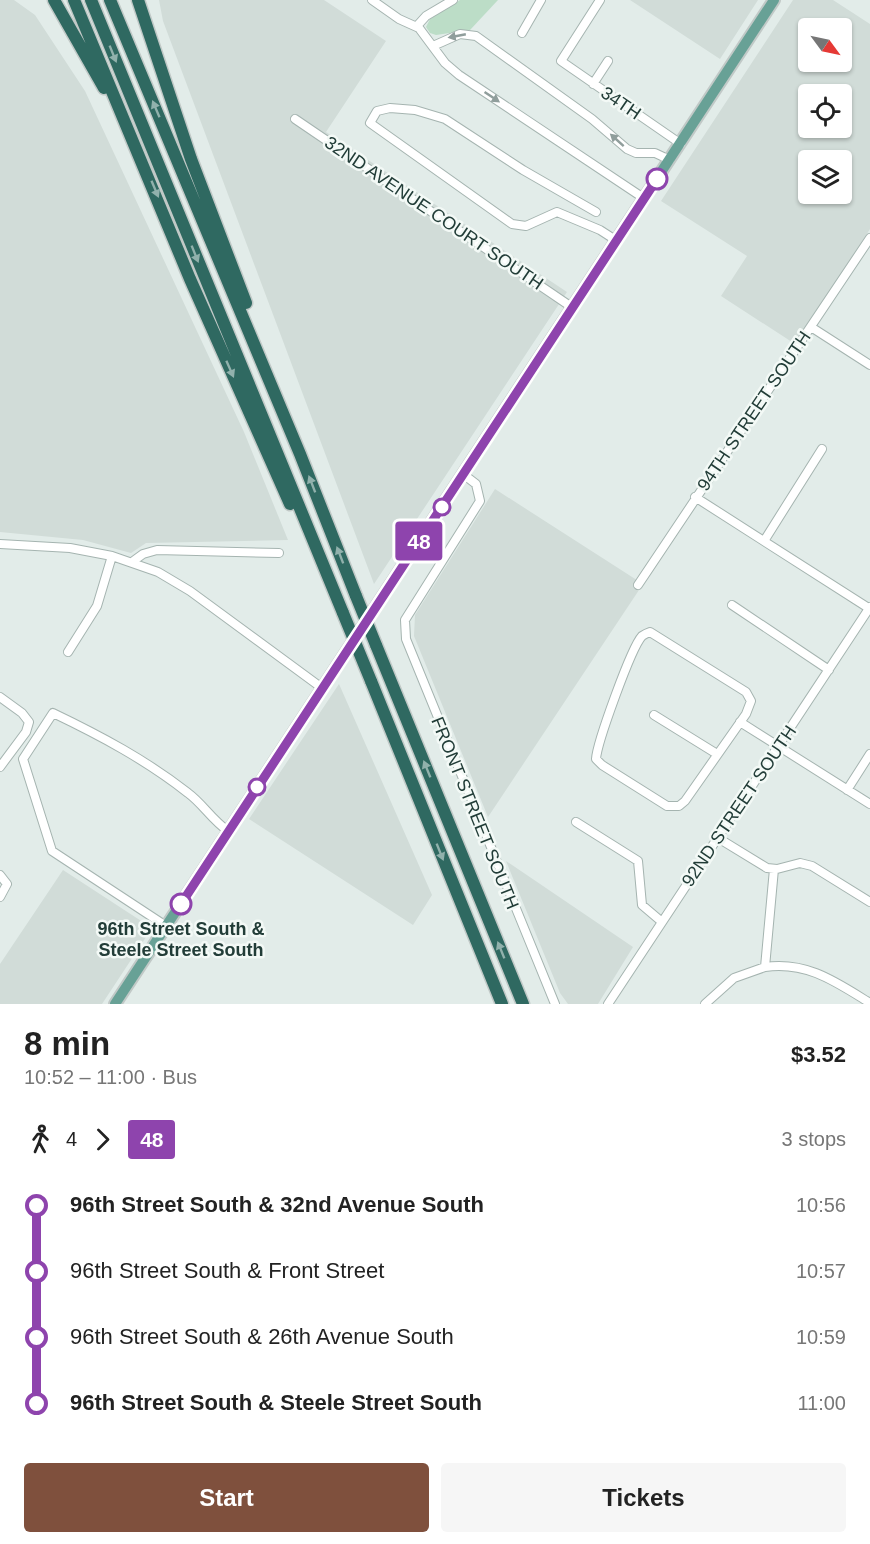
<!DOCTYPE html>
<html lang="en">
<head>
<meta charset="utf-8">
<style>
	:root { --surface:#fff; --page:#f6f6f6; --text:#222; --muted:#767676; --accent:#7f503d }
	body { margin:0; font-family:Helvetica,sans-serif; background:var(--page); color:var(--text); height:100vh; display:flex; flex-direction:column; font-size:22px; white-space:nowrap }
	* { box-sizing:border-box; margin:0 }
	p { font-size:20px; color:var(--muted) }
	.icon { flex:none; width:33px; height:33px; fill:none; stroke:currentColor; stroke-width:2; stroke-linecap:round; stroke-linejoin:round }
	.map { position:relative; height:1004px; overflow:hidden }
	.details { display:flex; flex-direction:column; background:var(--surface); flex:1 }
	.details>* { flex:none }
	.badge { padding:0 12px; border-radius:4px; font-size:21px; line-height:39px }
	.needle { width:39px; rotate:123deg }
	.fabs { position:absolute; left:798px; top:18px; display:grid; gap:12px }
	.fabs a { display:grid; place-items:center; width:54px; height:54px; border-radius:6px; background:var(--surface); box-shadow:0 2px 4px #0004; font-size:30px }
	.map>.badge { position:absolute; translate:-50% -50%; box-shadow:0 0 0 3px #fff }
	.legs { display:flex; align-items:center; gap:9px; height:66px; padding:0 24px; font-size:20px }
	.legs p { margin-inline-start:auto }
	.overview { display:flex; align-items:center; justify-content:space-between; height:102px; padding:0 24px }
	h1 { font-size:33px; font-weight:700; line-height:45px }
	.cta { display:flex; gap:12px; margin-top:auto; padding:12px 24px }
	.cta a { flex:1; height:69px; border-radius:6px; background:var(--accent); color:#fff; font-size:24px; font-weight:700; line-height:69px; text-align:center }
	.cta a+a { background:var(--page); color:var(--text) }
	ul { padding:0 24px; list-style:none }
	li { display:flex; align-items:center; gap:21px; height:66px; font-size:22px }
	li i { display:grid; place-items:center; width:9px; height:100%; margin:0 8px; background:currentColor }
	li i::after { content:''; width:15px; height:15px; margin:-8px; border:4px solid; border-radius:50%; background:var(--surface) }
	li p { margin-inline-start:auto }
	li:first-child i { background:linear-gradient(#0000 50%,currentColor 0) }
	li:last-child i { background:linear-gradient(currentColor 50%,#0000 0) }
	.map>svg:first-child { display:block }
</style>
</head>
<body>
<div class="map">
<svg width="870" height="1004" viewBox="0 0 870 1004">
	<rect width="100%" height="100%" fill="#e2ece9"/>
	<path fill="#d1dcd8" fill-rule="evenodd" d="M0,0H14L35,15L85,91L244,432L288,540L146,543L131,553L83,540L0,532Z
		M159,0H324L386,41L326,132L567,292L374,584L163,21Z
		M630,0H758L720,59Z
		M793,0H833L870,24V229L795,344L721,296L747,256L661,201ZM808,28H842V62H808ZM808,94H842V128H808ZM808,160H842V194H808Z
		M495,489L643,584L488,817L414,636L415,615Z
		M339,684L432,895L413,925L249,819Z
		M506,861L633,947L598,1004H568L560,993Z
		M63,870L152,928L102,1004H0V964Z"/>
	<path fill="#bcddc7" d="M460,0H498L470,30L436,35L430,33L426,27L430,19Z"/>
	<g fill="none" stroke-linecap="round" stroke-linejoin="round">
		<g stroke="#a5b4b0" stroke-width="10">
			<path id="minor" d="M372,0L399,19L419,28L445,63L459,75L645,199
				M600,0L561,61L681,144
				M417,26L426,16L453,0
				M522,33L541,0
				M433,46L460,34L476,36L592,119L627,149L636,153H655L670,160
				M593,84L608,61
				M295,119L573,308
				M596,212L523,170L445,119L415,110L390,108L377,111L370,123L512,224L526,226L557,212L600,230L617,241
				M811,327L870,365
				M463,474L476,484L480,501L405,620L406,639L555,1004
				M695,497L870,609
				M764,541L822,449
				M0,544L70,548L112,556L158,572L190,591L322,688
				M132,562L143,554L157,550L279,553
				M638,585L870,238
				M732,605L829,670
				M650,632L746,692L751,701L746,714L685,801L679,806H667L602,765L596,759C597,743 631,648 642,636C645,634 647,633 650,632Z
				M68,652L97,606L112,556
				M0,697L22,713L29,722L26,732L0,767
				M654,715L717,754
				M740,722L870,804
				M847,790L870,754
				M576,822L638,861L642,905L662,922
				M718,838L767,868L777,869L800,863L812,866L870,902
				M0,875L7,884L0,897
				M166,926L52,851L23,759L53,713C101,736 146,760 188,793C203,804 211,819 228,831
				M765,967C807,961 836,982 870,1003
				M608,1004L870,607
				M705,1004L734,978L765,967L774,869"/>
		</g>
		<g stroke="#c1c9c7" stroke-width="14">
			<path id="major" d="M115,1004L774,0"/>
		</g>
		<g stroke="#c1c9c7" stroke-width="15">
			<path id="highway" d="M54,0L104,88
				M74,0L190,279L290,504
				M91,0L343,613
				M110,0L300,454L356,596
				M138,0L191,159L246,303
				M376,645L523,1004
				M371,681L502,1004"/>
		</g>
		<use href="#minor" stroke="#fff" stroke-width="8"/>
		<use href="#major" stroke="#68a196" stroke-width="10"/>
		<use href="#highway" stroke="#2f6961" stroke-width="12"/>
		<g stroke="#c1c9c7" stroke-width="15" stroke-linecap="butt">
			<path id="highway-bridge" d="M356,596L376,645
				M343,613L371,681"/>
		</g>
		<use href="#highway-bridge" stroke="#2f6961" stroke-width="12"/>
	</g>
	<defs><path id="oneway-solid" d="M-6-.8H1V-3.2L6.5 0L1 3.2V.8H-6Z" transform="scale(1.5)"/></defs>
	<g fill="#909e9c">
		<use href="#oneway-solid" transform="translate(457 36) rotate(169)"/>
		<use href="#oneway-solid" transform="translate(492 97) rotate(34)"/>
		<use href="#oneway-solid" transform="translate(617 140) rotate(-138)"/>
	</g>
	<g fill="#91b1ac">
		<use href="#oneway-solid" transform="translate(113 54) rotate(68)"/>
		<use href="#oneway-solid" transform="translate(156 109) rotate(-113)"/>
		<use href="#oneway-solid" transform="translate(155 189) rotate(67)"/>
		<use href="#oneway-solid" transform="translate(195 254) rotate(68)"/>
		<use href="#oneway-solid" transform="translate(230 369) rotate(66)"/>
		<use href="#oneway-solid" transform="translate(312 484) rotate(-111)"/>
		<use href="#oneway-solid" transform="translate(340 555) rotate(-111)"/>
		<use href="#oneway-solid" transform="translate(427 769) rotate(-112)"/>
		<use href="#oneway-solid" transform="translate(440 852) rotate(68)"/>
		<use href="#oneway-solid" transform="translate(501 950) rotate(-112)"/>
	</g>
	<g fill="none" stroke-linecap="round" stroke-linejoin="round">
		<g stroke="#fff" stroke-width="14">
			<path id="line-1" d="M181,904L657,179"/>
		</g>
		<use href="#line-1" stroke="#8e44ad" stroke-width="9"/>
	</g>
	<g fill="#fff" stroke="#8e44ad" stroke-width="3">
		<circle cx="657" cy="179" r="10"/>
		<circle cx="442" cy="507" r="8"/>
		<circle cx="257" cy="787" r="8"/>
		<circle cx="181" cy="904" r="10"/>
	</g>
	<g text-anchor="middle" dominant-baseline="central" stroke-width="5" stroke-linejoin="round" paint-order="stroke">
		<g font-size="18" fill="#223d38" stroke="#f3f9f6">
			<text transform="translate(621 103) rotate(34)">34TH</text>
			<text transform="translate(434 213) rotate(34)">32ND AVENUE COURT SOUTH</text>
			<text transform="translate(754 411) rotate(-56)">94TH STREET SOUTH</text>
			<text transform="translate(739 806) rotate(-56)">92ND STREET SOUTH</text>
			<text transform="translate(475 813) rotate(68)">FRONT STREET SOUTH</text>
		</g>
		<g font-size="18" font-weight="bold" fill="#223d38" stroke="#f3f9f6">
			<text x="181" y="929">96th Street South &amp;<tspan x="181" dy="21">Steele Street South</tspan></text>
		</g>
	</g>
</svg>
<div class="fabs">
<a><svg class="needle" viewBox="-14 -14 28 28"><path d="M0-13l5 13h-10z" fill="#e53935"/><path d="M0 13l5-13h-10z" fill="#767676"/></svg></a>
<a><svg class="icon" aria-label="locate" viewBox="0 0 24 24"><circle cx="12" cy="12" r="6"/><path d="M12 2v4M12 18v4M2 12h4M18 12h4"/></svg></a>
<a><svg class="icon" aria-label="layers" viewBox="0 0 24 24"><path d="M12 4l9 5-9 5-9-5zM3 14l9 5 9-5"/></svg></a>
</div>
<b class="badge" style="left:419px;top:541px;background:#8e44ad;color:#fff">48</b>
</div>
<section class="details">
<div class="overview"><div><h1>8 min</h1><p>10:52 – 11:00 · Bus</p></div><b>$3.52</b></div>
<div class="legs"><svg class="icon" aria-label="walk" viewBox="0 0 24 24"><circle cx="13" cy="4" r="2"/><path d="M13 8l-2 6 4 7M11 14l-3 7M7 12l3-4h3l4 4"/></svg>4<svg class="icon" aria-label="forward" viewBox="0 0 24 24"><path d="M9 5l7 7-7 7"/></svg><b class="badge" style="background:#8e44ad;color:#fff">48</b><p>3 stops</p></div>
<ul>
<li><i style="color:#8e44ad"></i><b>96th Street South &amp; 32nd Avenue South</b><p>10:56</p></li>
<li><i style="color:#8e44ad"></i><span>96th Street South &amp; Front Street</span><p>10:57</p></li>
<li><i style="color:#8e44ad"></i><span>96th Street South &amp; 26th Avenue South</span><p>10:59</p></li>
<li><i style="color:#8e44ad"></i><b>96th Street South &amp; Steele Street South</b><p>11:00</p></li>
</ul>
<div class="cta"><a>Start</a><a>Tickets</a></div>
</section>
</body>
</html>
